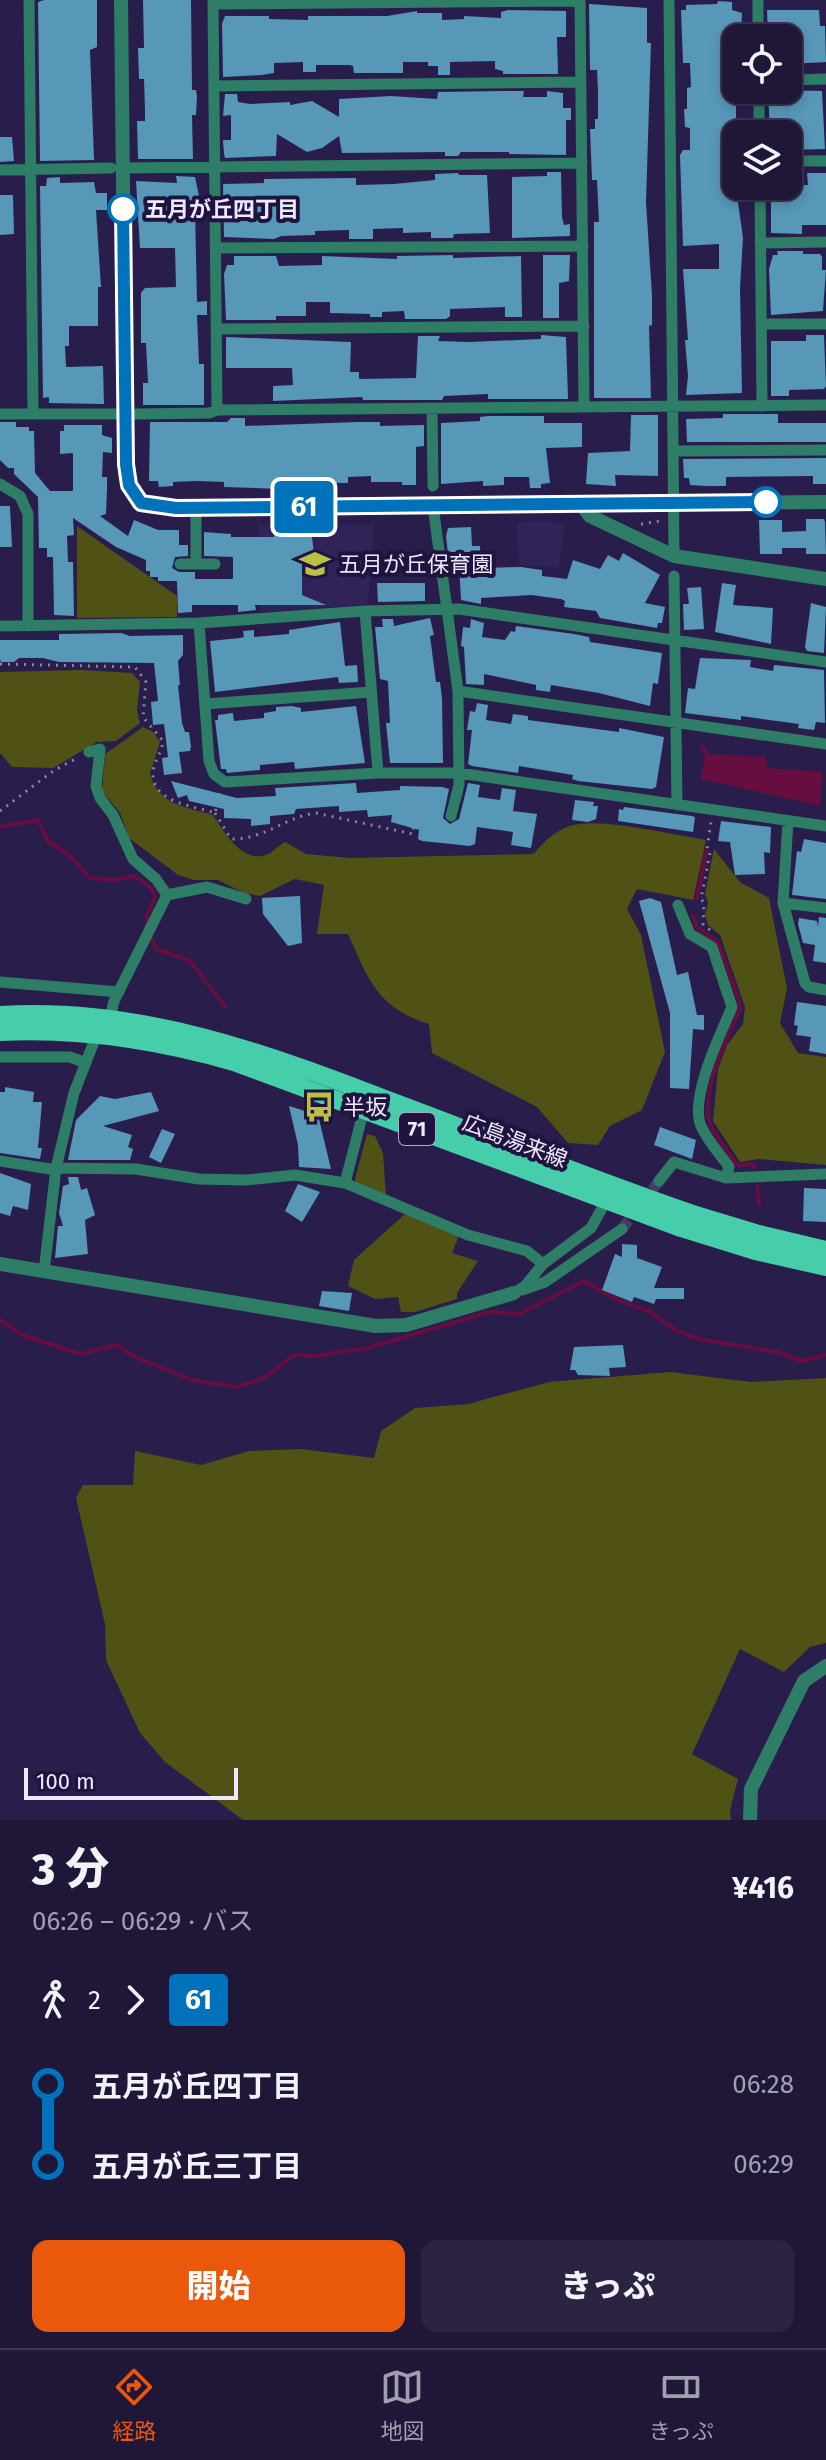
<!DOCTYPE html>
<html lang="ja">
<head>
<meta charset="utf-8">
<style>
	:root { --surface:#1f1638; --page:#2c2343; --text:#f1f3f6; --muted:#a19fae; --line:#3c3553; --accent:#ea580c }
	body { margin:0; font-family:"Fira Sans","Noto Sans JP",sans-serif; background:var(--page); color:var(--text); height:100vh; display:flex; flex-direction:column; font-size:30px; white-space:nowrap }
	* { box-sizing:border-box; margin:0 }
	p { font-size:26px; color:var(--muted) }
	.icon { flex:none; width:44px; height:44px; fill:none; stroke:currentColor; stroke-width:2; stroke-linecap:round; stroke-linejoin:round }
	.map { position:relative; height:1820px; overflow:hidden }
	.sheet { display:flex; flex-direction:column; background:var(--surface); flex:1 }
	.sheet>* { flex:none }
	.badge { padding:0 16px; border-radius:6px; font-size:28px; line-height:52px }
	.tools { position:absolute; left:722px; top:24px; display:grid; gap:16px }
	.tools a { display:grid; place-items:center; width:80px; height:80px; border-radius:16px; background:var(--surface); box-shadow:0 4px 12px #0003,0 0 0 2px var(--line); font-size:40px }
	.scale { position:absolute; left:24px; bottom:20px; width:214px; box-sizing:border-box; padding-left:8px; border:4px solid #eceafc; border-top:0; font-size:22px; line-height:28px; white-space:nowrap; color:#eceafc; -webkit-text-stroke:6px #201340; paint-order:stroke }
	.map>.badge { position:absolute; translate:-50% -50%; box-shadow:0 0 0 4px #fff }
	.legs { display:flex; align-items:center; gap:12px; height:88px; padding:0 32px; font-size:26px }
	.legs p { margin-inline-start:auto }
	.headline { display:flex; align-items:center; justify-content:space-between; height:136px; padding:0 32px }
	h1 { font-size:44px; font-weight:800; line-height:60px }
	.button { display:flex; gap:16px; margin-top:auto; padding:16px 32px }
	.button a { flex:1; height:92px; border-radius:16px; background:var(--accent); color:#fff; font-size:32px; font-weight:800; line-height:92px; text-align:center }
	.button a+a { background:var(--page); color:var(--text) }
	ul { padding:0 32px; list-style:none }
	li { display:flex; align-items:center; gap:28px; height:80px; font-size:30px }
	li i { display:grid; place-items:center; width:12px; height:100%; margin:0 10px; background:currentColor }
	li i::after { content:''; width:20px; height:20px; margin:-10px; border:6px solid; border-radius:50%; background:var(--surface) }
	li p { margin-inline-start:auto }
	li:first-child i { background:linear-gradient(#0000 50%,currentColor 0) }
	li:last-child i { background:linear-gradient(currentColor 50%,#0000 0) }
	.dock { display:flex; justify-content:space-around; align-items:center; height:112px; border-top:2px solid var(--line); background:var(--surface); font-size:22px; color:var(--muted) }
	.dock a { display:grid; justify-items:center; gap:4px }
	.dock .active { color:var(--accent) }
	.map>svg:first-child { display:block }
</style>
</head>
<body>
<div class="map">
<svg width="826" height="1820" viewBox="0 0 826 1820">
	<rect width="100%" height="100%" fill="#291d4b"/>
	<path fill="#302358" d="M548,521L565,525L559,567L519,565L517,522Z
		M258,525H374L368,604L260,612Z"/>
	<path fill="#4f5115" d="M77,526L177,596V617L77,618Z
		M81,670L132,673L140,682L137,710L140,723L116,741L97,742L53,768L12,767L0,753V672Z
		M143,727L153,732L160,742L150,774C158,805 187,807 213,815C223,830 240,860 262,856C271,855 277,846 285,842L306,854L350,858L534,854C543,842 558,828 574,825C604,818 673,835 706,840L693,900L637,889L627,909L641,935L665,1052L642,1110L610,1126L598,1145L568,1143L537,1107L432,1053L429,1024C377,1008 369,980 348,934H317L324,885L295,879L260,896L244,893L218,880H194L178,875L129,838L120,813L102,791L105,754Z
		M714,849L740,882L769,898L787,988L780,1023L798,1053L826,1057V1165L759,1159L740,1162L713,1121L718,1069L727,1045L743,1024L745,1007L720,935L708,925L705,915L708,902L705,894Z
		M367,1134L375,1136L383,1153L386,1196L356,1183L355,1179Z
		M405,1214L460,1233L452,1253L478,1261L457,1293V1299L415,1312H401L398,1297L375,1299L348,1286L354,1260Z
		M670,1372L751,1382L826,1378V1643L810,1647L784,1672L740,1649L692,1754L738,1779L730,1810L731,1820H243L165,1762L140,1733L106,1660L105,1624L76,1498L83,1485H133L135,1451L201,1465L249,1451L301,1449L374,1458L381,1431L415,1408L468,1404L549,1382Z"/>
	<path fill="#660e40" d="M702,744L709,754L766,757L767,768L823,772L820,806L701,779L705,755L699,747Z"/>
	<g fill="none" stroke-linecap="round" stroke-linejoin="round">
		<path stroke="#660e40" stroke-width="4" d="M0,827L38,820L48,841L70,856L90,878L114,880L133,876L152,888L155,897L147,916L148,929
			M697,898L706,851
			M693,915L696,927L718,942L741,1007C729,1034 699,1094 710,1123C715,1138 730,1153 738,1166L754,1164L755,1168
			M150,937L157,949L190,961L225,1006
			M757,1186L759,1204
			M0,1320L22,1335L81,1354L116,1345L135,1357L192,1380L237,1387L264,1378L294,1355L315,1356L367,1348L490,1312L519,1314L584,1281L616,1299L650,1312L677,1331L699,1339L777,1352L802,1361L826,1355"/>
	</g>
	<path fill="#5797b7" d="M44,0H97V47L90,50L94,160L40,161L38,2Z
		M143,0H191L192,90H196L197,96L196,115H192L193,159H138L137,121H145V110L144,79H139L138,48H144Z
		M718,1L732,2V10L742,13L741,34H736V188L743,238L740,288L742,393L686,395L688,376L685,340H688L683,269H719V244L683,246L680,155L683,150H690V128L685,127L684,109H687V88L691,87L690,63H683L681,10H686V5L717,4Z
		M589,4L647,8V43H651L646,202L652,295V325L649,326L651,398H594V222H599L597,180H592L590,129H595V119H598V91L597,70H590Z
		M508,10L566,11V37H557L558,74H503V71L495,69V61L450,62V75H438V66H428V62H403V73H354L353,66L350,65H316V72H303V62L274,63V73L262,75L223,77L222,24L225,16H269V19L308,20V16H387L417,11V13H442V20L464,19V16L501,18V12Z
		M767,10H819L820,26H825L826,62L788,64V38L768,36Z
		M768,90L822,91L825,149L788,150V134H770Z
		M503,91H524L523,97H547V91L563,93V108H571V120H566V155L509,154V152H461L458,156H445V152L342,153L339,136L322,148L307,152L277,134L276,156L225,158L224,154L223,140H231V115L223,116L225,94H237L238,102L250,104L290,102V105L312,101L339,117V99L391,96L437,99L438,92Z
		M0,137H12L14,161L0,162Z
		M547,172H561L562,217L564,225L570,224V236L512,238V177L547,176Z
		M458,173L459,175H487L490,233L454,234L453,238H431V232L403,233V228L373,229V239H349V230L315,231V235L281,236L274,239L224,237L223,184L264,183V179L356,178V185L394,184L435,180V174Z
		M807,173H826V225H802V234L771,233V186L808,185Z
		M176,176L195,177L199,196V209H195L197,302L207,301V315H197L199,364H204V405H143V383H148L146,343H141V293L145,288L176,287L175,248H140L136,181L177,183Z
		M60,177V183L94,182L96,193H107V210H96L101,287H98V326H69V346H65L66,367L103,366L104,404L49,403V397L43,398L40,186H46L47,178Z
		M0,195H13L14,234L0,235Z
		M777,251H803V254H820L822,257V270H826L823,311L771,315L769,269L773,255H778Z
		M453,255V258L521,256L522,317H505V307L450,309V316L446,319H405L404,311L382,312V317H370V314L330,313V302H306V316H276V320H226L224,274L227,265H234V256H276L279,266L322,265V256L397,259V256Z
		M543,255H570L569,281L559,283V318H543Z
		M541,335L566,337L568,399H488V394L444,396L442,400H363L362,397L273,401V386L293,385L292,368H226V337L351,342L350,372H359V379L416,378L418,336H440L438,341L469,342L541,339Z
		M806,335H824L826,386L824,389L789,390V396H771V341H806Z
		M723,414H778V423H826V442H687L686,419L723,418Z
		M631,415H658V476L615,475L616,486L586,484L588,453L630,451Z
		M488,416H544V423H582V447L546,448L550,483L541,484V488H530L529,477H504V485L483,486V481L441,484V423L480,421V417Z
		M231,418H245V426L357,422H380V426L424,425V446L416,447V485H402V482H371V476L348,477V483L282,482V489L224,487V482L196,481L173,482V486L159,487L158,481H149L150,422H227Z
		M0,422H16V427H29V431H34L35,473L50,491H73V453L60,454V431H64V425H102V435L112,438V453L103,452L102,477H107V489L106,514L100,516L128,536L134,520L158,530H179V545H188V556L175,557L172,568L179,572H195V579H233V557L204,556V532L231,534V537H274V529L311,530L314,553L302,554V595L326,605H255L256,610L238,612V605H192V612L178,613L177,581H158V577H150V571H146V560L116,547L73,518L74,535L67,536L68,562H73L74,616L54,615L53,557H47V548H39L38,497L14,474V468H8L0,460Z
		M826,458V484H813V476L726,477V486H706L690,485L689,478H684L683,459Z
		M0,506H10L12,547H0Z
		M806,519H824L825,522L826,554H806V548H782V554H760L759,520H782V532L806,531Z
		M471,527L472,546H480L481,568L521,567L542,570V576L567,579L573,560L600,569L608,555L619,561L623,553L660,575L645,603L665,607L662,623H658L657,628L600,618L596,611L564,607L565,601L561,599L531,595L481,598V604L461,600L459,563H449L446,536L448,528Z
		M377,583H425V601L378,602Z
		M722,583L736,585L733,605L773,608L771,644L715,632Z
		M701,587L704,629L684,630L683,604H689L687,588Z
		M811,603L826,607L824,653L807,651L805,647Z
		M430,618L434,635L430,636L436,682H440L442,698L443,763H390L386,723H390L388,681L380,679L375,627H383L382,619H393L394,626Z
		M471,619L484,623L482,637L505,640L511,631L515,632L516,626L574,634L589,637L590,642L662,653L658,684L653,683L650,706L599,693L551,685L550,692L536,690V685L484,674V685L466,684L464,647L461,646L463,627L470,628Z
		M340,622L345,666L357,665L358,682L339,683L338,677L215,692L210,641L240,638L244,637L243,631L254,630V637L289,634V630Z
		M121,633L130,636L183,635V655L178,661L180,685H178L182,723L185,732H189L191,746L190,751L179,752L182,773L164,775L162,758L168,757L164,724L153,725L151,702L158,701L154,663L59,662L43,658H19L14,662H1L0,659V640H59V634Z
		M700,658L751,660L750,667L773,671L774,665L824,670L825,723L816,722L814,730L798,728L799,724L741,716V720L685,713L688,688L695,689Z
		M477,703L488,705L486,720L511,724L513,714L528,716V720L619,732V728L664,737L656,787L652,789L578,781L572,779L573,775L519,766L518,773L472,766L468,764L472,730H467L470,711L475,712Z
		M292,706L301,708V712L356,706L365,763L295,769L294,762L260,765V770L227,773L226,769H221L215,720H218V715L233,713L234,721L264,718V713L276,711V707Z
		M171,781L237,798L276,796L275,788L356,783L357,793L400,790V786L442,787L449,789L443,818L450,824L459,819L468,783L480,785L478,797L500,800L502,788L516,790L513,811L537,814L531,848L511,845L513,832L477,827L475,844L470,846L422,841L418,839L419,830L391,822L392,815L368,817L367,810L339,812V806L296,809L294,814L270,816V824L251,826V819L224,818V809L189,801L187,795L178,798Z
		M575,800L594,802L593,806H598L596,819L588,822L572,820Z
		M624,807L692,816L695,817L693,832L618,821L619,809L623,810Z
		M721,821L771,827L770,853L764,852L765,874L735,875L730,842L718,841Z
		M804,839L826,843V899L792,895L797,851L801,852Z
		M300,896L302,943L288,946L263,914L262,898Z
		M650,898L661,902L677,975L688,972L697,1015H704V1030L693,1029L689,1089L670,1088V1013L639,901Z
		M819,917L826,918V963L813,961L815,945L803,943L798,924L799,918L817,921L818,927Z
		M797,1002L826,1006V1054L809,1051L811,1037L796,1035L798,1026L794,1025Z
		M5,1087L34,1092L33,1102H42L38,1148H42L40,1159L0,1153V1092H5Z
		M151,1092L159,1111L103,1126L132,1135L128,1147L133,1149L130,1160H68L76,1120L100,1096L115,1099Z
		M289,1106L318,1115L331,1169L299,1167L298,1145Z
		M660,1127L696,1140L692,1159L654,1145Z
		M162,1129L175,1134L161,1163L149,1157Z
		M0,1173L31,1184L28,1210L13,1206L10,1216L0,1213Z
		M68,1177H78L81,1190L87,1188L95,1215L85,1220L88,1254L55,1258L58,1226H63L59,1213L63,1186L69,1184Z
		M298,1184L320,1192L302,1222L285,1211Z
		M804,1188L826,1189V1222L803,1221Z
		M622,1244L637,1245V1258L662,1267L654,1288H684V1299H656L654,1304L634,1297L632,1302L602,1290L615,1254L622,1257Z
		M322,1291L352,1293L349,1311L319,1306Z
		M623,1345L626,1367L609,1368L610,1376L578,1375L575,1370H570L574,1347Z"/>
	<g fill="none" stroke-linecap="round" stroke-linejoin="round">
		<path stroke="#463c66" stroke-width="11" stroke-dasharray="11 5.5" stroke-linecap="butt" d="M622,1229L659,1181"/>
		<path stroke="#8b84a4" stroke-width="3" stroke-dasharray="2 6" stroke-linecap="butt" d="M641,524L661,521
			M0,664L135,667L146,682L143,717L163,741C162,753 153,762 153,773C152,803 195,806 215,813L220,792
			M0,811L53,771L79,757
			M215,813L231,839C267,839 284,817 316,813L413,834L417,786
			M710,930L703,924L704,903L701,899L710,853L707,849L711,822"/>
		<path stroke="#2e7d67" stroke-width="11" d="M29,0L33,413
			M213,0L217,410
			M580,0L584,407
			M669,0L674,556
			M758,0V38
			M213,4L580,1
			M788,80L826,79
			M214,86L581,82
			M759,90V134
			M788,161H826
			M122,168L582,163
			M0,170L111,168
			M760,186L762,406
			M760,243L826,242
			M216,248L583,246
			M761,324H826
			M217,329L584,326
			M432,409L433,486
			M0,414H125
			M136,414L209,413L217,410L826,405
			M674,451L826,450
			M0,484L20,496L28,514V626
			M433,506L458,691L459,785L451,816
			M196,508V564
			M180,564H215
			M674,576L677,805
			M365,611L378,773
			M199,623L209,761L214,774L225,782L378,773H459L826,826
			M0,626L199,623L365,611L459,609L826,662
			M458,691L826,744
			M205,704L371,692
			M89,752L100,749L96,786L100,798L113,815L133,859L156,879L167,895
			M788,821L783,903L805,983L809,987L826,990
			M783,903L826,908
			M678,905L690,934L712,947L732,1007C721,1033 689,1098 701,1126C707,1140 720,1154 729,1167L726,1178
			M0,982L119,992
			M110,1018L114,1001L167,895L207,887L246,899
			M0,1057H70L86,1063
			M0,1161L56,1170
			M56,1168L136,1169L199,1179L246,1180L295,1175L345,1183L468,1235L527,1251L543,1264
			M659,1181L674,1162L726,1178L826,1174
			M345,1183L364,1109
			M44,1272L56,1168L74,1093L97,1034
			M522,1290L545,1282L622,1229
			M514,1293L525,1286L543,1264L591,1228L606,1201"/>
		<path stroke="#2e7d67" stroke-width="14" d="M121,0L126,464L129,485L141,503L176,508L826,502
			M581,504L590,516L674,556L826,579
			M0,1264L376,1326L406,1325L514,1293
			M750,1820L751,1789L804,1681L826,1666"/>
		<path stroke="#46ceaa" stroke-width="18" d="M0,1015C141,1006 269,1054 398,1104C497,1141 594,1180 693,1214L759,1234L826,1250
			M0,1032C80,1028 157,1040 234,1062L681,1228L755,1251L826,1267"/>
	</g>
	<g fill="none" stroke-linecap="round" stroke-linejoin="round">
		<g stroke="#fff" stroke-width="18">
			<path id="line-1" d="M123,209L126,464L129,485L141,503L176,508L766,502"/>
		</g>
		<use href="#line-1" stroke="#0072bc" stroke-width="12"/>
	</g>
	<defs>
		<g id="school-bare" transform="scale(2.4)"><path d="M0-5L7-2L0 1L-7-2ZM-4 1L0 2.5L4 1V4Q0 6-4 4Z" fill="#bac045" stroke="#201340" stroke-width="2.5" paint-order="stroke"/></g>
		<g id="bus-bare" transform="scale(2.4)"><path d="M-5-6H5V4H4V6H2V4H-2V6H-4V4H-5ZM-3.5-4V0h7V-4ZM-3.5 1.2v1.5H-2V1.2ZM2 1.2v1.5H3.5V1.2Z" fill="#bac045" stroke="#201340" stroke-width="2.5" paint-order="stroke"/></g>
	</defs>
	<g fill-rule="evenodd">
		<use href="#school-bare" x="315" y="564"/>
		<use href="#bus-bare" x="319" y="1107"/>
	</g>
	<g fill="#fff" stroke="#0072bc" stroke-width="4">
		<circle cx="123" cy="209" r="14"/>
		<circle cx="766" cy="502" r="14"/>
	</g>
	<g text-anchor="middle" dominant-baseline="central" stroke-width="8" stroke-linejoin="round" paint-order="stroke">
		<rect fill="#201340" stroke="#afaac4" stroke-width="2" x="399" y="1113" width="36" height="32" rx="6"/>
		<g font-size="20" font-weight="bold" fill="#eceafc">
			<text x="417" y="1129">71</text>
		</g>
		<g font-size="22" font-weight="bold" fill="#eceafc" stroke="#201340" text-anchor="start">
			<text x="145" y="209">五月が丘四丁目</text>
		</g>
		<g font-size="22" fill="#eceafc" stroke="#201340" text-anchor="start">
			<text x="339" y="564">五月が丘保育園</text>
			<text x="343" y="1107">半坂</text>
		</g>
		<g font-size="22" fill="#eceafc" stroke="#201340">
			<text transform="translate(515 1141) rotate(21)">広島湯来線</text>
		</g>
	</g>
</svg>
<div class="tools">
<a><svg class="icon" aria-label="locate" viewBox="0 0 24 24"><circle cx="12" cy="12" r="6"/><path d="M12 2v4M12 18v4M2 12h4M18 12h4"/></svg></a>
<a><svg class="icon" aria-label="layers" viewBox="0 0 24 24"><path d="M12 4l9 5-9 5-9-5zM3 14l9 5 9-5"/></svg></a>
</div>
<div class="scale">100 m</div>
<b class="badge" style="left:304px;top:507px;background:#0072bc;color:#fff">61</b>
</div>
<section class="sheet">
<div class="headline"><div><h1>3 分</h1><p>06:26 – 06:29 · バス</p></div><b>¥416</b></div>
<div class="legs"><svg class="icon" aria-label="walk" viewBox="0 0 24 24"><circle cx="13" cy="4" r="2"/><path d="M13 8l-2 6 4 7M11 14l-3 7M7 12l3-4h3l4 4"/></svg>2<svg class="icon" aria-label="forward" viewBox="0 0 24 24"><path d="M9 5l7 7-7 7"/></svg><b class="badge" style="background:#0072bc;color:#fff">61</b></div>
<ul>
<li><i style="color:#0072bc"></i><b>五月が丘四丁目</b><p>06:28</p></li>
<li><i style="color:#0072bc"></i><b>五月が丘三丁目</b><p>06:29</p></li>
</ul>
<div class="button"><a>開始</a><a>きっぷ</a></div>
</section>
<nav class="dock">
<a class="active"><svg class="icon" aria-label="directions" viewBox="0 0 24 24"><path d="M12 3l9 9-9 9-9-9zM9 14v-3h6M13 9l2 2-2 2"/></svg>経路</a>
<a><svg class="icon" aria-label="map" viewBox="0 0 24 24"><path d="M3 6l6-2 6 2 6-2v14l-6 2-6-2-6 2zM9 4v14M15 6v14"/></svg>地図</a>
<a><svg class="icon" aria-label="tickets" viewBox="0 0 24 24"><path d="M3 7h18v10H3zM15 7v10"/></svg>きっぷ</a>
</nav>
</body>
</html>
